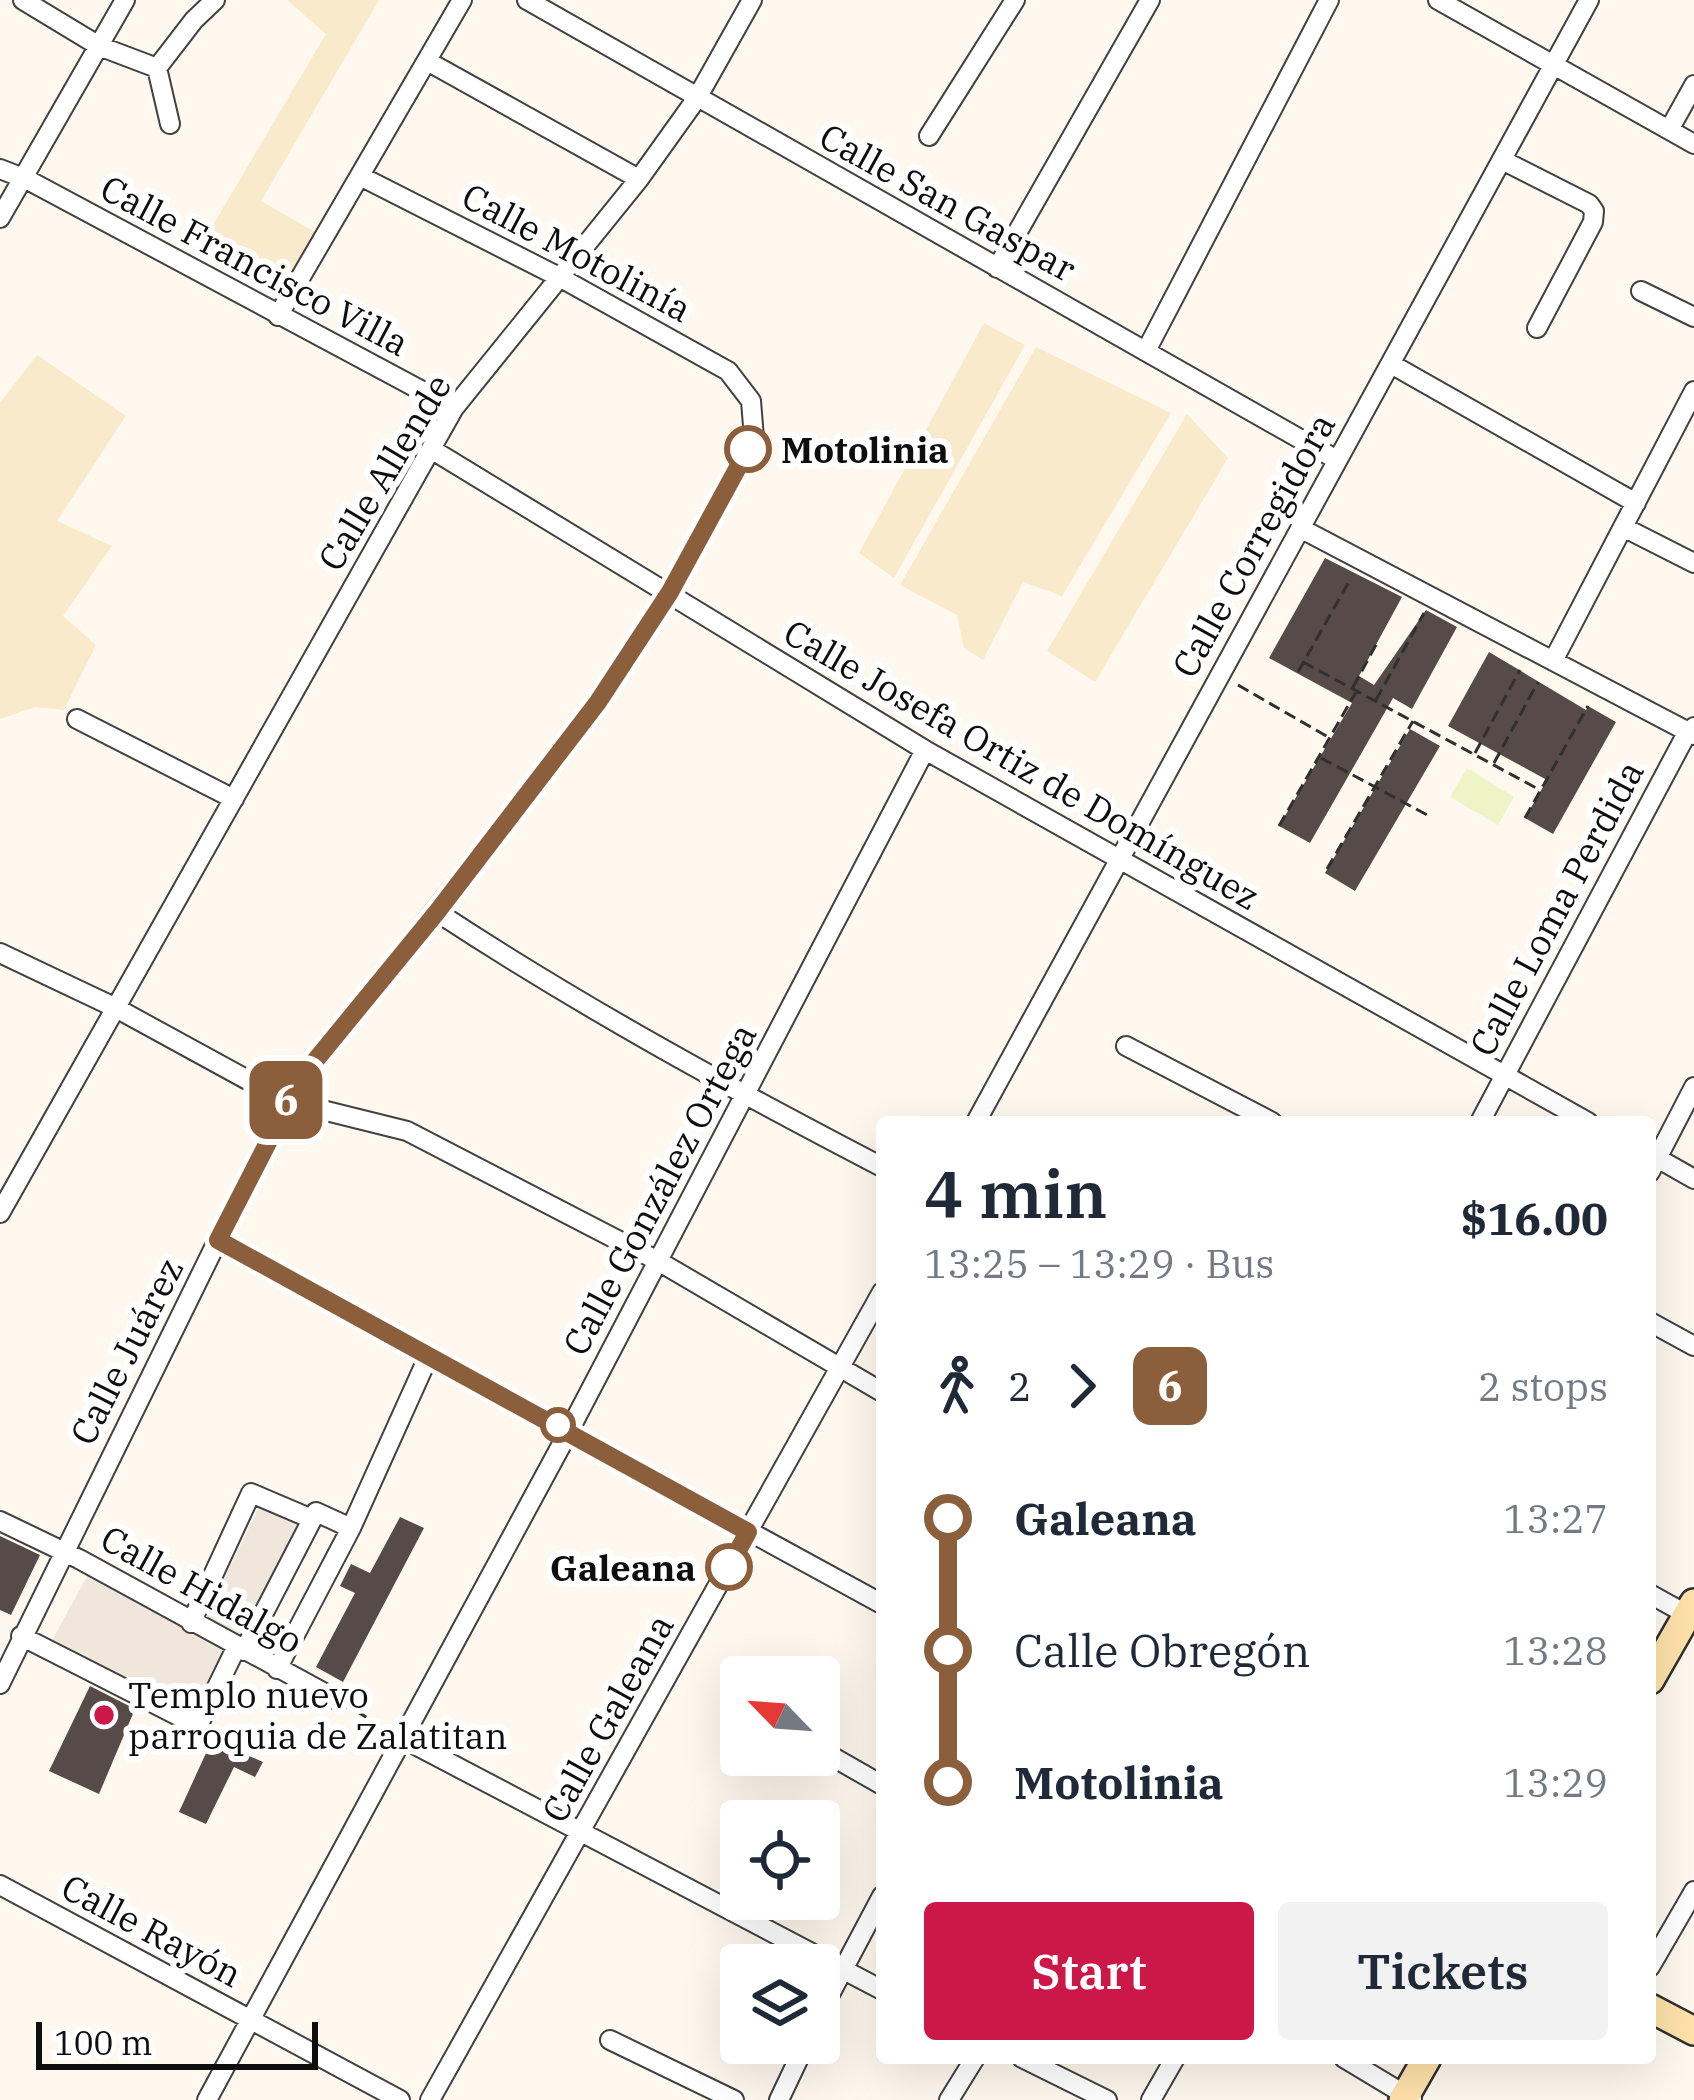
<!DOCTYPE html>
<html lang="en">
<head>
<meta charset="utf-8">
<style>
	:root { --surface:#fff; --page:#f2f2f3; --text:#1f2937; --muted:#747a83; --accent:#cc1749 }
	body { margin:0; font-family:"IBM Plex Serif",serif; background:var(--page); color:var(--text); height:100vh; display:flex; flex-direction:column; font-size:45px; white-space:nowrap }
	* { box-sizing:border-box; margin:0 }
	p { font-size:39px; color:var(--muted) }
	.icon { flex:none; width:66px; height:66px; fill:none; stroke:currentColor; stroke-width:2; stroke-linecap:round; stroke-linejoin:round }
	.map { position:relative; flex:1; overflow:hidden }
	.side { position:absolute; left:876px; top:1116px; width:780px; height:948px; display:flex; flex-direction:column; background:var(--surface); border-radius:12px; box-shadow:0 12px 48px #0002 }
	.side>* { flex:none }
	.badge { padding:0 24px; border-radius:18px; font-size:42px; line-height:78px }
	.needle { width:78px; rotate:295deg }
	.controls { position:absolute; left:720px; top:1656px; display:grid; gap:24px }
	.controls a { display:grid; place-items:center; width:120px; height:120px; border-radius:12px; background:var(--surface); box-shadow:0 12px 48px #0002; font-size:60px }
	.scale { position:absolute; left:36px; bottom:30px; width:282px; box-sizing:border-box; padding-left:12px; border:6px solid #0e0e0e; border-top:0; font-size:33px; line-height:42px; white-space:nowrap; color:#0e0e0e; -webkit-text-stroke:9px #fff; paint-order:stroke }
	.map>.badge { position:absolute; translate:-50% -50%; box-shadow:0 0 0 6px #fff }
	.legs { display:flex; align-items:center; gap:18px; height:132px; padding:0 48px; font-size:39px }
	.legs p { margin-inline-start:auto }
	.summary { display:flex; align-items:center; justify-content:space-between; height:204px; padding:0 48px }
	h1 { font-size:66px; font-weight:600; line-height:90px }
	.cta { display:flex; gap:24px; margin-top:auto; padding:24px 48px }
	.cta a { flex:1; height:138px; border-radius:12px; background:var(--accent); color:#fff; font-size:48px; font-weight:600; line-height:138px; text-align:center }
	.cta a+a { background:var(--page); color:var(--text) }
	ul { padding:0 48px; list-style:none }
	li { display:flex; align-items:center; gap:42px; height:132px; font-size:45px }
	li i { display:grid; place-items:center; width:18px; height:100%; margin:0 15px; background:currentColor }
	li i::after { content:''; width:30px; height:30px; margin:-15px; border:9px solid; border-radius:50%; background:var(--surface) }
	li p { margin-inline-start:auto }
	li:first-child i { background:linear-gradient(#0000 50%,currentColor 0) }
	li:last-child i { background:linear-gradient(currentColor 50%,#0000 0) }
	.map>svg:first-child { display:block }
</style>
</head>
<body>
<div class="map">
<svg width="1694" height="2100" viewBox="0 0 1694 2100">
	<rect width="100%" height="100%" fill="#fff8ee"/>
	<path fill="#f8eacb" d="M287,0H379L261,201L315,232L282,287L204,240L326,34Z
		M984,323L1025,345L894,578L859,553Z
		M1036,347L1171,413L1062,596L1023,582L983,660L964,648L957,615L900,585Z
		M37,355L126,416L57,521L112,546L63,616L96,645L64,710L35,707L0,719V403Z
		M1187,414L1228,458L1095,682L1047,651Z"/>
	<path fill="#eff4c6" d="M1467,768L1514,797L1498,825L1450,797Z"/>
	<path fill="#f0e6dc" d="M261,1503L304,1523L244,1640L204,1619Z
		M87,1576L230,1652L196,1722L48,1648Z"/>
	<path fill="#574b49" d="M1325,558L1402,597L1359,676L1374,685L1426,610L1457,627L1412,709L1393,698L1310,843L1279,826L1352,703L1269,658Z
		M1489,652L1586,710L1588,706L1616,722L1553,834L1525,818L1547,780L1448,726Z
		M1410,729L1440,746L1355,891L1325,873Z
		M400,1517L424,1528L343,1682L316,1667L355,1593L340,1586L351,1564L370,1573Z
		M0,1536L40,1555L11,1615L0,1610Z
		M90,1686L135,1709L99,1794L49,1771Z
		M212,1740L263,1762L255,1777L234,1767L206,1824L179,1812Z"/>
	<g fill="none" stroke-linecap="round" stroke-linejoin="round">
		<g stroke="#414141" stroke-width="22">
			<path id="street" d="M23,0L99,46L157,68
				M527,0L1337,460
				M1438,0L1694,144
				M427,61L639,179
				M170,124L157,68L194,20L215,0
				M1669,130L1694,85
				M929,136L1015,0
				M1504,161L1589,204L1594,211L1593,222L1537,328
				M0,169L26,179L454,408
				M0,218L125,0
				M997,268L1150,0
				M1641,291L1694,317
				M278,316L462,0
				M1146,351L1329,0
				M1391,364L1636,503
				M431,449L925,750L1588,1122
				M1623,527L1694,563
				M1300,528L1694,735
				M1553,661L1694,391
				M77,719L234,799
				M437,912C580,1006 730,1088 882,1167
				M0,953L116,1008L286,1101L407,1131L658,1261L882,1392
				M1126,1046L1272,1122
				M976,1122L1589,0
				M1480,1122L1687,733L1694,727
				M1650,1154L1694,1179
				M1650,1172L1694,1087
				M0,1213L454,408L639,179L697,98L752,0
				M218,1241L882,1604
				M1650,1322L1694,1346
				M0,1521L79,1559L339,1701
				M1650,1594L1693,1618
				M191,1623L251,1493L312,1519
				M21,1636L198,1726L236,1648
				M244,1651L316,1512L351,1528
				M277,1669L351,1528L429,1355
				M0,1684L286,1101L598,702L671,592L754,438L751,401L728,371L561,278L360,176
				M402,1738L882,1990
				M819,1749L882,1785
				M0,1885L400,2100
				M1650,1967L1694,1891
				M819,2015L882,1896
				M610,2040L734,2100
				M1022,2058L1107,2100
				M1344,2058L1412,2099
				M207,2100L569,1431L925,750
				M430,2100L882,1292
				M779,2100L806,2043
				M949,2100L975,2058
				M1151,2100L1175,2058"/>
		</g>
		<g stroke="#303030" stroke-width="32">
			<path id="secondary" d="M1650,1680L1694,1603
				M1650,2008L1694,2031
				M1403,2100L1427,2058"/>
		</g>
		<path stroke="#303030" stroke-width="3" stroke-dasharray="12 6" stroke-linecap="butt" d="M1303,662L1540,790
			M1298,672L1351,578
			M1238,685L1328,737
			M1353,687L1377,643
			M1376,700L1424,613
			M1475,753L1520,670
			M1321,758L1431,817
			M1494,763L1538,682
			M1525,818L1588,706
			M1279,826L1356,692
			M1327,869L1413,721
			M356,1711L384,1728"/>
		<use href="#street" stroke="#fff" stroke-width="18"/>
		<use href="#secondary" stroke="#ffe2a9" stroke-width="27"/>
	</g>
	<g fill="none" stroke-linecap="round" stroke-linejoin="round">
		<g stroke="#fff" stroke-width="27">
			<path id="line-1" d="M729,1567L748,1532L218,1240L301,1078L437,912L598,702L670,592L748,449"/>
		</g>
		<use href="#line-1" stroke="#8b5e3c" stroke-width="18"/>
	</g>
	<g fill="#fff" stroke="#8b5e3c" stroke-width="6">
		<circle cx="748" cy="449" r="21"/>
		<circle cx="558" cy="1425" r="15"/>
		<circle cx="729" cy="1567" r="21"/>
	</g>
	<circle fill="#cc1749" stroke="#fff" stroke-width="4.5" cx="104" cy="1715" r="12"/>
	<g text-anchor="middle" dominant-baseline="central" stroke-width="12" stroke-linejoin="round" paint-order="stroke">
		<g font-size="36" fill="#0e0e0e" stroke="#fff">
			<text transform="translate(948 202) rotate(29)">Calle San Gaspar</text>
			<text transform="translate(577 252) rotate(28)">Calle Motolinía</text>
			<text transform="translate(255 265) rotate(28)">Calle Francisco Villa</text>
			<text transform="translate(384 472) rotate(-59)">Calle Allende</text>
			<text transform="translate(1253 545) rotate(-61)">Calle Corregidora</text>
			<text transform="translate(1022 764) rotate(30)">Calle Josefa Ortiz de Domínguez</text>
			<text transform="translate(1556 908) rotate(-62)">Calle Loma Perdida</text>
			<text transform="translate(659 1189) rotate(-62)">Calle González Ortega</text>
			<text transform="translate(126 1351) rotate(-63)">Calle Juárez</text>
			<text transform="translate(202 1589) rotate(29)">Calle Hidalgo</text>
			<text transform="translate(607 1718) rotate(-61)">Calle Galeana</text>
			<text transform="translate(152 1930) rotate(28)">Calle Rayón</text>
		</g>
		<g font-size="36" font-weight="bold" fill="#0e0e0e" stroke="#fff" text-anchor="start">
			<text x="781" y="449">Motolinia</text>
			<text x="696" y="1567" text-anchor="end">Galeana</text>
		</g>
		<g font-size="36" fill="#0e0e0e" stroke="#fff" text-anchor="start">
			<text x="128" y="1694">Templo nuevo<tspan x="128" dy="41">parroquia de Zalatitan</tspan></text>
		</g>
	</g>
</svg>
<div class="controls">
<a><svg class="needle" viewBox="-14 -14 28 28"><path d="M0-13l5 13h-10z" fill="#e53935"/><path d="M0 13l5-13h-10z" fill="#747a83"/></svg></a>
<a><svg class="icon" aria-label="locate" viewBox="0 0 24 24"><circle cx="12" cy="12" r="6"/><path d="M12 2v4M12 18v4M2 12h4M18 12h4"/></svg></a>
<a><svg class="icon" aria-label="layers" viewBox="0 0 24 24"><path d="M12 4l9 5-9 5-9-5zM3 14l9 5 9-5"/></svg></a>
</div>
<div class="scale">100 m</div>
<b class="badge" style="left:286px;top:1100px;background:#8b5e3c;color:#fff">6</b>
<section class="side">
<div class="summary"><div><h1>4 min</h1><p>13:25 – 13:29 · Bus</p></div><b>$16.00</b></div>
<div class="legs"><svg class="icon" aria-label="walk" viewBox="0 0 24 24"><circle cx="13" cy="4" r="2"/><path d="M13 8l-2 6 4 7M11 14l-3 7M7 12l3-4h3l4 4"/></svg>2<svg class="icon" aria-label="forward" viewBox="0 0 24 24"><path d="M9 5l7 7-7 7"/></svg><b class="badge" style="background:#8b5e3c;color:#fff">6</b><p>2 stops</p></div>
<ul>
<li><i style="color:#8b5e3c"></i><b>Galeana</b><p>13:27</p></li>
<li><i style="color:#8b5e3c"></i><span>Calle Obregón</span><p>13:28</p></li>
<li><i style="color:#8b5e3c"></i><b>Motolinia</b><p>13:29</p></li>
</ul>
<div class="cta"><a>Start</a><a>Tickets</a></div>
</section>
</div>
</body>
</html>
